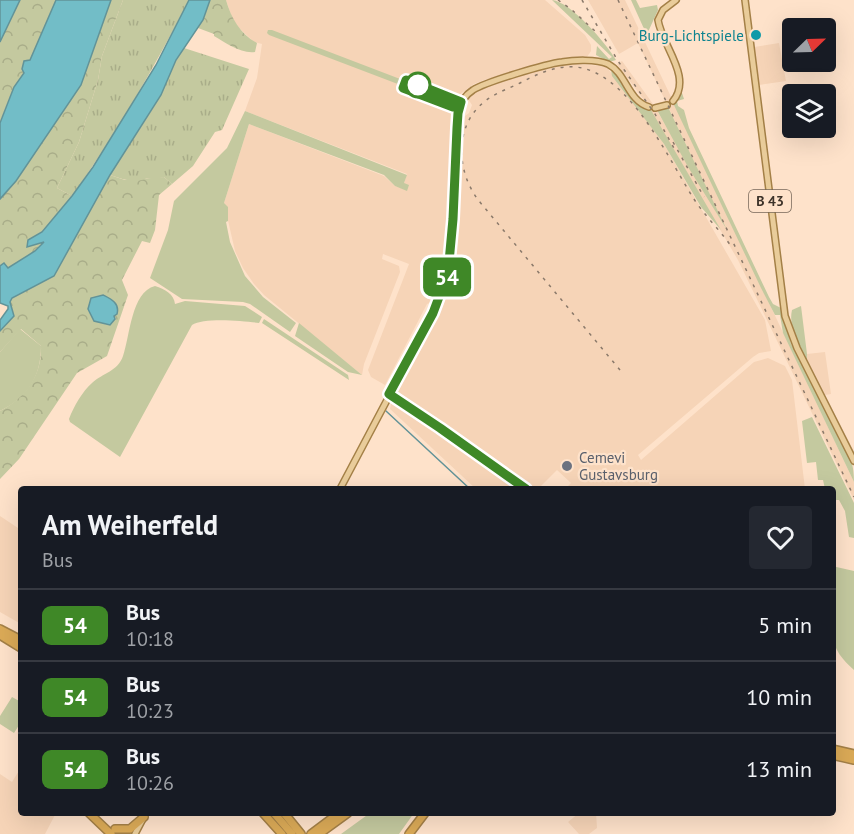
<!DOCTYPE html>
<html lang="en">
<head>
<meta charset="utf-8">
<style>
	:root { --surface:#171b24; --page:#242831; --text:#f1f3f6; --muted:#9ea1a6; --line:#363941 }
	body { margin:0; font-family:"PT Sans",sans-serif; background:var(--page); color:var(--text); height:100vh; display:flex; flex-direction:column; font-size:22px; white-space:nowrap }
	* { box-sizing:border-box; margin:0 }
	p { font-size:20px; color:var(--muted) }
	.icon { flex:none; width:33px; height:33px; fill:none; stroke:currentColor; stroke-width:2; stroke-linecap:round; stroke-linejoin:round }
	.map { position:relative; flex:1; overflow:hidden }
	.panel { position:absolute; left:18px; top:486px; width:818px; height:330px; display:flex; flex-direction:column; background:var(--surface); border-radius:6px; box-shadow:0 6px 24px #0002 }
	.panel>* { flex:none }
	.badge { padding:0 12px; border-radius:9px; font-size:21px; line-height:39px }
	.needle { width:39px; rotate:67deg }
	.buttons { position:absolute; left:782px; top:18px; display:grid; gap:12px }
	.buttons a { display:grid; place-items:center; width:54px; height:54px; border-radius:6px; background:var(--surface); box-shadow:0 6px 24px #0002; font-size:30px }
	.map>.badge { position:absolute; translate:-50% -50%; box-shadow:0 0 0 3px #fff }
	.round { display:grid; place-items:center; flex:none; width:63px; height:63px; border-radius:6px; background:var(--page) }
	.head { display:flex; align-items:center; justify-content:space-between; height:102px; padding:0 24px }
	h1 { font-size:28px; font-weight:700; line-height:45px }
	ul { padding:0; list-style:none }
	li { display:flex; align-items:center; gap:18px; height:72px; padding:0 24px; border-top:2px solid var(--line) }
	li div { flex:1 }
	li b { display:block; font-size:22px }
	li em { font-style:normal }
	li .badge { min-width:66px; font-weight:700; text-align:center }
	.map>svg:first-child { display:block }
</style>
</head>
<body>
<div class="map">
<svg width="854" height="834" viewBox="0 0 854 834">
	<defs>
		<pattern id="forest-crowns" width="20" height="18" patternUnits="userSpaceOnUse" patternTransform="scale(1.5)"><rect width="20" height="18" fill="#c4c99f"/><path d="M2 6a3 3 0 1 1 6 0M12 15a3 3 0 1 1 6 0" fill="none" stroke="#a9ad89"/></pattern>
		<pattern id="park-tufts" width="24" height="20" patternUnits="userSpaceOnUse" patternTransform="scale(1.5)"><rect width="24" height="20" fill="#c4c99f"/><path d="M3 7l-1-3M5 7V3M7 7l1-3M15 17l-1-3M17 17v-4M19 17l1-3" fill="none" stroke="#a9ad89"/></pattern>
	</defs>
	<rect width="100%" height="100%" fill="#fee2ca"/>
	<path fill="#f6d4b7" d="M226,0H545L585,35L591,45V51L587,57L557,60L484,80L474,84L459,95L439,89L435,102L452,109V121L447,241L441,276L434,301L427,304L385,385L371,377L368,370L409,264L383,254L382,259L399,266L400,272L364,364L362,375L264,295L254,284L243,268L235,251L224,203L249,124L384,176L395,186L407,190L404,183L407,174L245,111L257,78L262,44L254,42L238,27L232,18Z
		M588,0H625L854,482V500L738,260L644,100L617,64L622,61L653,104L726,229L638,43L619,54Z
		M779,43L786,81L759,85L754,47Z
		M567,64L606,66L664,144L765,320L771,351L759,353L753,357L638,455L641,460L754,362L768,358L785,366L792,380L805,489H565L571,483L557,470L538,489H476L390,409L391,404L399,395L397,387L433,318L446,291L454,268L458,143L461,119L469,113L472,105L468,99L478,90L487,86L552,66Z
		M825,352L831,394L825,395L807,361V354Z
		M0,516L21,530V624L0,612Z
		M20,769L21,813H56L45,834H0V774L12,782Z
		M579,813H596L597,828L589,834H579L568,822Z"/>
	<path fill="#c4c99f" d="M552,0C571,2 606,43 616,60L609,62L596,55L597,46L609,59L612,57Z
		M631,0H636L640,8L657,5L658,10L648,32L645,31Z
		M268,30H272L455,100L453,105L269,35L267,33Z
		M611,70C628,81 626,103 651,110L721,230L701,207L664,144L612,76Z
		M681,90L684,99L677,101L678,106L684,110L689,128L769,297L773,304L781,308L791,344L818,394L840,442C851,452 854,467 854,482L783,333L780,315H775L761,288L673,103Z
		M668,107L727,230L688,167L657,110Z
		M245,111L407,175L404,183L409,185L407,191L395,186L384,175L249,124L224,203L228,207V221L226,222L230,242L245,276L263,297L296,323L290,332L250,304L243,302L182,299L150,278L168,230L174,201L227,148Z
		M155,286C165,289 174,294 175,304L185,301L245,306L262,317L259,323C244,321 204,317 192,325L120,457L70,422L69,419C74,406 82,392 92,383C103,373 118,371 123,356C130,337 131,292 155,286Z
		M801,306L807,354V361C799,346 788,327 792,310Z
		M264,319L348,375L349,380L262,323Z
		M299,323L362,375L348,372L295,336Z
		M20,329L41,346C41,377 28,397 0,411V352Z
		M812,417L854,503V538L849,537L845,511L839,500H833L832,489H825L823,480H818L816,462L807,463L802,421Z
		M832,566L854,571V670C842,659 835,651 832,635Z
		M12,697L21,702V722L14,733L0,724V716Z
		M370,813H414L399,834H341Z"/>
	<path fill="url(#forest-crowns)" d="M20,0H56L25,73L14,87L0,122V42Z
		M111,0H123L102,56L98,80L79,142L57,188L72,196L42,232L28,240L39,242L45,240L35,251L8,269L4,263L0,266V199L16,181L81,85Z
		M210,0H226C231,18 241,35 257,43L255,52C241,54 226,43 214,36V34L198,28Z
		M110,175L125,180L164,177L172,184L159,195L155,230L150,243L142,241L122,280L128,295L107,356L77,373L19,459L0,479V411C26,398 42,375 41,346L21,329L0,352V331L14,316L10,302L11,298L54,275Z"/>
	<path fill="url(#park-tufts)" d="M123,0H189C154,68 116,134 72,196L57,188L79,142L98,80L102,56Z
		M184,48L249,69L222,130L215,132L193,166L172,184L164,177L156,179L147,178C136,184 122,179 110,175L155,105L176,60Z"/>
	<path fill="#72bdc7" stroke="#629398" stroke-width="1.5" d="M0,0H20L0,42Z
		M56,0H111L81,85L16,181L0,199V123L14,87L24,73L22,69L24,61L30,60Z
		M189,0H210L203,20L176,60L161,95L110,175L54,276L12,298L10,302L14,316L0,331V320L8,309V306L0,303V266L4,263L8,268L35,251L44,242L27,247L28,240L42,232L72,196L93,167L156,65Z
		M103,295C111,299 120,303 117,314L114,316L115,319L110,325L94,321L88,309L91,298Z"/>
	<g fill="none" stroke-linecap="round" stroke-linejoin="round">
		<path stroke="#629398" stroke-width="1.5" d="M386,411L470,489"/>
		<g stroke="#a48047" stroke-width="8">
			<path id="major" d="M745,0L785,316L797,348L854,461
				M673,101C693,77 662,46 658,20L663,10L676,0
				M655,108L667,105
				M340,489L433,313L449,273L452,255L458,113C460,103 465,95 473,90C485,82 546,64 562,62C574,60 596,59 608,64C627,74 627,100 649,107
				M135,834L146,813"/>
		</g>
		<g stroke="#a48047" stroke-width="10">
			<path id="highway" d="M0,629L21,640
				M0,635L21,648
				M832,749L854,754
				M832,755L854,760
				M89,813L111,834
				M263,813L282,834
				M274,813L292,834
				M284,813L301,834
				M115,829H130L144,817
				M311,834L339,813
				M319,834L348,813
				M409,834L425,813"/>
		</g>
		<use href="#major" stroke="#e9cc9a" stroke-width="5"/>
		<use href="#highway" stroke="#dbaa57" stroke-width="7"/>
		<path stroke="#8a796a" stroke-width="1.5" stroke-dasharray="3 6" stroke-linecap="butt" d="M558,0L572,10L596,32
			M582,0L618,61L655,114L675,150
			M618,0L854,497
			M673,142L704,197
			M620,370L479,201C457,173 453,127 484,102C495,93 508,89 520,83C543,71 568,60 594,72C637,92 668,157 692,196C703,214 719,229 731,246"/>
	</g>
	<g fill="none" stroke-linecap="round" stroke-linejoin="round">
		<g stroke="#fff" stroke-width="14">
			<path id="line" d="M453,107L403,88L406,80L461,102L458,113L457,128L453,219L448,273L433,313L389,394L440,428L526,489"/>
		</g>
		<use href="#line" stroke="#3f8827" stroke-width="9"/>
	</g>
	<circle fill="#0f9aa8" stroke="#fee2ca" stroke-width="2" cx="756" cy="35" r="6"/>
	<circle fill="#fff" stroke="#3f8827" stroke-width="3" cx="418" cy="85" r="12"/>
	<circle fill="#6b7280" stroke="#fee2ca" stroke-width="2" cx="567" cy="466" r="6"/>
	<g text-anchor="middle" dominant-baseline="central" stroke-width="4.5" stroke-linejoin="round" paint-order="stroke">
		<rect fill="#fee2ca" stroke="#776759" stroke-width="1.5" x="749" y="190" width="42" height="22" rx="4.5"/>
		<g font-size="14" font-weight="bold" fill="#3d3229">
			<text x="770" y="201">B 43</text>
		</g>
		<g font-size="15" fill="#0d838f" stroke="#fee2ca" text-anchor="end">
			<text x="744" y="35">Burg-Lichtspiele</text>
		</g>
		<g font-size="15" fill="#5b616d" stroke="#fee2ca" text-anchor="start">
			<text x="579" y="457">Cemevi<tspan x="579" dy="17">Gustavsburg</tspan></text>
		</g>
	</g>
</svg>
<div class="buttons">
<a><svg class="needle" viewBox="-14 -14 28 28"><path d="M0-13l5 13h-10z" fill="#e53935"/><path d="M0 13l5-13h-10z" fill="#9ea1a6"/></svg></a>
<a><svg class="icon" aria-label="layers" viewBox="0 0 24 24"><path d="M12 4l9 5-9 5-9-5zM3 14l9 5 9-5"/></svg></a>
</div>
<b class="badge" style="left:447px;top:277px;background:#3f8827;color:#fff">54</b>
<section class="panel">
<div class="head"><div><h1>Am Weiherfeld</h1><p>Bus</p></div><a class="round"><svg class="icon" aria-label="heart" viewBox="0 0 24 24"><path d="M12 20l-8-8c-3-5 5-10 8-4 3-6 11-1 8 4z"/></svg></a></div>
<ul>
<li><span class="badge" style="background:#3f8827;color:#fff">54</span><div><b>Bus</b><p>10:18</p></div><em>5 min</em></li>
<li><span class="badge" style="background:#3f8827;color:#fff">54</span><div><b>Bus</b><p>10:23</p></div><em>10 min</em></li>
<li><span class="badge" style="background:#3f8827;color:#fff">54</span><div><b>Bus</b><p>10:26</p></div><em>13 min</em></li>
</ul>
</section>
</div>
</body>
</html>
